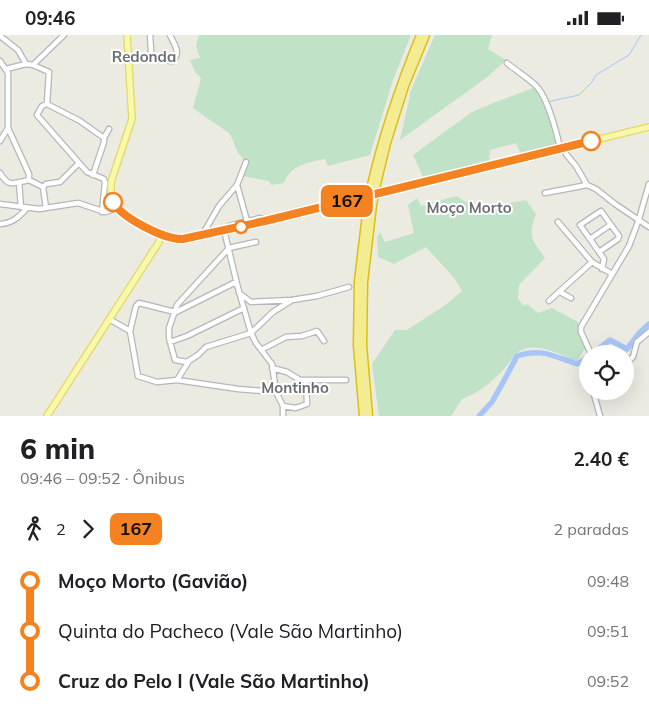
<!DOCTYPE html>
<html lang="pt">
<head>
<meta charset="utf-8">
<style>
	:root { --surface:#fff; --page:#f6f6f6; --text:#202124; --muted:#757577 }
	body { margin:0; font-family:Mulish,sans-serif; background:var(--page); color:var(--text); height:100vh; display:flex; flex-direction:column; font-size:19px; white-space:nowrap }
	* { box-sizing:border-box; margin:0 }
	p { font-size:16px; color:var(--muted) }
	.icon { flex:none; width:28px; height:28px; fill:none; stroke:currentColor; stroke-width:2; stroke-linecap:round; stroke-linejoin:round }
	.map { position:relative; height:381px; overflow:hidden }
	.drawer { display:flex; flex-direction:column; background:var(--surface); flex:1 }
	.drawer>* { flex:none }
	.badge { padding:0 10px; border-radius:8px; font-size:18px; line-height:32px }
	.buttons { position:absolute; left:579px; top:310px; display:grid; gap:10px }
	.buttons a { display:grid; place-items:center; width:55px; height:55px; border-radius:50%; background:var(--surface); box-shadow:0 5px 20px #0002; font-size:25px }
	.map>.badge { position:absolute; translate:-50% -50%; box-shadow:0 0 0 2px #fff }
	.legs { display:flex; align-items:center; gap:8px; height:55px; padding:0 20px; font-size:16px }
	.legs p { margin-inline-start:auto }
	.head { display:flex; align-items:center; justify-content:space-between; height:85px; padding:0 20px }
	h1 { font-size:28px; font-weight:800; line-height:38px }
	ul { padding:0 20px; list-style:none }
	li { display:flex; align-items:center; gap:18px; height:50px; font-size:19px }
	li i { display:grid; place-items:center; width:8px; height:100%; margin:0 6px; background:currentColor }
	li i::after { content:''; width:12px; height:12px; margin:-6px; border:4px solid; border-radius:50%; background:var(--surface) }
	li p { margin-inline-start:auto }
	li:first-child i { background:linear-gradient(#0000 50%,currentColor 0) }
	li:last-child i { background:linear-gradient(currentColor 50%,#0000 0) }
	.status { display:flex; justify-content:space-between; align-items:center; height:35px; padding:0 25px; background:var(--surface); direction:ltr }
	.status svg { height:14px; fill:currentColor }
	.map>svg:first-child { display:block }
</style>
</head>
<body>
<div class="status"><b>09:46</b><svg viewBox="0 0 49 12"><path d="M0 12V9h3v3zM5 12V6h3v6zM10 12V3h3v9zM15 12V0h3v12zM26 1h20v11H26zM47 4h2v5h-2z"/></svg></div>
<div class="map">
<svg width="649" height="381" viewBox="0 0 649 381">
	<rect width="100%" height="100%" fill="#ecebe2"/>
	<path fill="#c0e2c6" d="M199,0H411L393,45L370,120L328,131L325,124C309,127 289,131 284,148L271,150L269,146L242,141L247,128L238,118L230,99L193,73L201,43L195,37L190,25L200,23L196,11Z
		M435,0H492L488,14L506,25L486,43L400,105L411,55Z
		M536,52C547,65 555,94 558,111L521,119L516,108L490,115L489,128L427,143L423,142L413,120L472,77L496,67Z
		M456,161L481,176L503,169L526,165L536,179C527,202 533,205 545,223L519,250L518,264L524,271L527,269L538,278L552,273L578,287L579,301L585,313L577,326C563,321 543,310 528,313C515,315 511,327 503,335C492,347 477,359 462,364L451,381H379L372,329L395,295H407L444,271L462,256L455,244L426,212L394,229L378,222L377,202L380,197L385,207L414,198L408,170L417,163L421,171Z"/>
	<g fill="none" stroke-linecap="round" stroke-linejoin="round">
		<path stroke="#a7c6f7" stroke-width="1" d="M547,67L579,60L592,47L596,40L629,20L641,0"/>
		<path stroke="#a7c6f7" stroke-width="5.5" d="M592,319L610,305L627,314L640,297L649,289
			M507,340L517,321C542,313 553,321 577,329L588,322
			M479,381L492,367L506,342"/>
		<g stroke="#b5b6bb" stroke-width="7">
			<path id="minor" d="M150,0L151,16
				M0,1L18,15L26,29L33,30L64,0
				M128,22L135,24H150L172,26C182,19 174,9 170,0
				M0,26L8,38V93L29,139V145
				M507,28C516,36 532,45 538,53C548,65 557,98 560,113
				M33,30L49,37L47,69
				M6,34L26,29
				M47,69L42,71L37,80L87,137L104,144L105,148L102,177
				M47,69L80,86L104,103V107L93,140
				M104,103L109,94
				M0,106L8,93
				M564,112L566,119L576,131L587,150L596,154L615,169L649,192
				M246,127L237,150L247,186
				M0,138C9,153 14,148 29,145L43,152L46,173
				M19,147L21,172
				M43,152L46,149L60,147L78,129
				M545,158L587,150
				M0,169L39,174L78,168L105,177L117,173
				M558,187L592,227L612,239
				M0,189C13,188 19,182 27,173
				M224,195L238,253L251,298L256,308L272,329L276,357L283,371V381
				M226,195L229,191L260,183L265,186
				M205,200L204,197L219,171L237,150
				M590,204L610,190
				M256,207L229,213L177,270L169,293V303L175,325L187,327L198,320L206,312L251,298L273,277L292,265
				M599,217L618,204L619,201L601,176L580,190L604,224L602,234
				M560,257L571,263
				M239,258L251,267L292,265L317,261L349,252
				M549,266L592,227
				M174,278L236,247
				M109,284L130,296L138,341L157,347L177,345L189,326
				M130,296L136,271L139,268L175,277
				M170,307L187,301L244,273
				M261,315L286,302L302,301L317,296L324,306
				M591,319L581,297V292L629,211L639,184L649,149
				M625,326H628L633,322L637,307L649,297
				M272,333L287,337L300,345H346
				M177,345L238,354L276,357
				M593,356L600,381
				M283,371L296,373L307,369L306,345"/>
		</g>
		<g stroke="#e5d762" stroke-width="8">
			<path id="major" d="M127,0L132,84L111,147V161L115,170L124,179L157,198L175,204H189L265,186L649,92
				M47,381L159,207L161,200"/>
		</g>
		<g stroke="#dbc013" stroke-width="9">
			<path id="highway" d="M377,149L387,108L405,51L426,0
				M371,150C383,98 400,49 420,0
				M363,381L357,310L358,246L367,171
				M369,381L363,310L364,247L373,170"/>
		</g>
		<use href="#minor" stroke="#fff" stroke-width="4.5"/>
		<use href="#major" stroke="#f6f8ab" stroke-width="5.5"/>
		<use href="#highway" stroke="#f3ec92" stroke-width="6"/>
		<g stroke="#dbc013" stroke-width="9" stroke-linecap="butt">
			<path id="highway-bridge" d="M373,170L377,149
				M367,171L371,150"/>
		</g>
		<use href="#highway-bridge" stroke="#f3ec92" stroke-width="6"/>
	</g>
	<g fill="none" stroke-linecap="round" stroke-linejoin="round">
		<g stroke="#fff" stroke-width="11">
			<path id="line-1" d="M113,167C122,183 165,205 183,204L265,186L591,106"/>
		</g>
		<use href="#line-1" stroke="#f58220" stroke-width="8"/>
	</g>
	<g fill="#fff" stroke="#f58220" stroke-width="2.5">
		<circle cx="591" cy="106" r="9"/>
		<circle cx="113" cy="167" r="9"/>
		<circle cx="241" cy="192" r="6"/>
	</g>
	<g text-anchor="middle" dominant-baseline="central" stroke-width="4" stroke-linejoin="round" paint-order="stroke">
		<g font-size="15" font-weight="bold" fill="#6b6e73" stroke="#fff">
			<text x="144" y="21">Redonda</text>
			<text x="469" y="172">Moço Morto</text>
			<text x="295" y="352">Montinho</text>
		</g>
	</g>
</svg>
<div class="buttons">
<a><svg class="icon" aria-label="locate" viewBox="0 0 24 24"><circle cx="12" cy="12" r="6"/><path d="M12 2v4M12 18v4M2 12h4M18 12h4"/></svg></a>
</div>
<b class="badge" style="left:347px;top:166px;background:#f58220;color:#111">167</b>
</div>
<section class="drawer">
<div class="head"><div><h1>6 min</h1><p>09:46 – 09:52 · Ônibus</p></div><b>2.40 €</b></div>
<div class="legs"><svg class="icon" aria-label="walk" viewBox="0 0 24 24"><circle cx="13" cy="4" r="2"/><path d="M13 8l-2 6 4 7M11 14l-3 7M7 12l3-4h3l4 4"/></svg>2<svg class="icon" aria-label="forward" viewBox="0 0 24 24"><path d="M9 5l7 7-7 7"/></svg><b class="badge" style="background:#f58220;color:#111">167</b><p>2 paradas</p></div>
<ul>
<li><i style="color:#f58220"></i><b>Moço Morto (Gavião)</b><p>09:48</p></li>
<li><i style="color:#f58220"></i><span>Quinta do Pacheco (Vale São Martinho)</span><p>09:51</p></li>
<li><i style="color:#f58220"></i><b>Cruz do Pelo I (Vale São Martinho)</b><p>09:52</p></li>
</ul>
</section>
</body>
</html>
